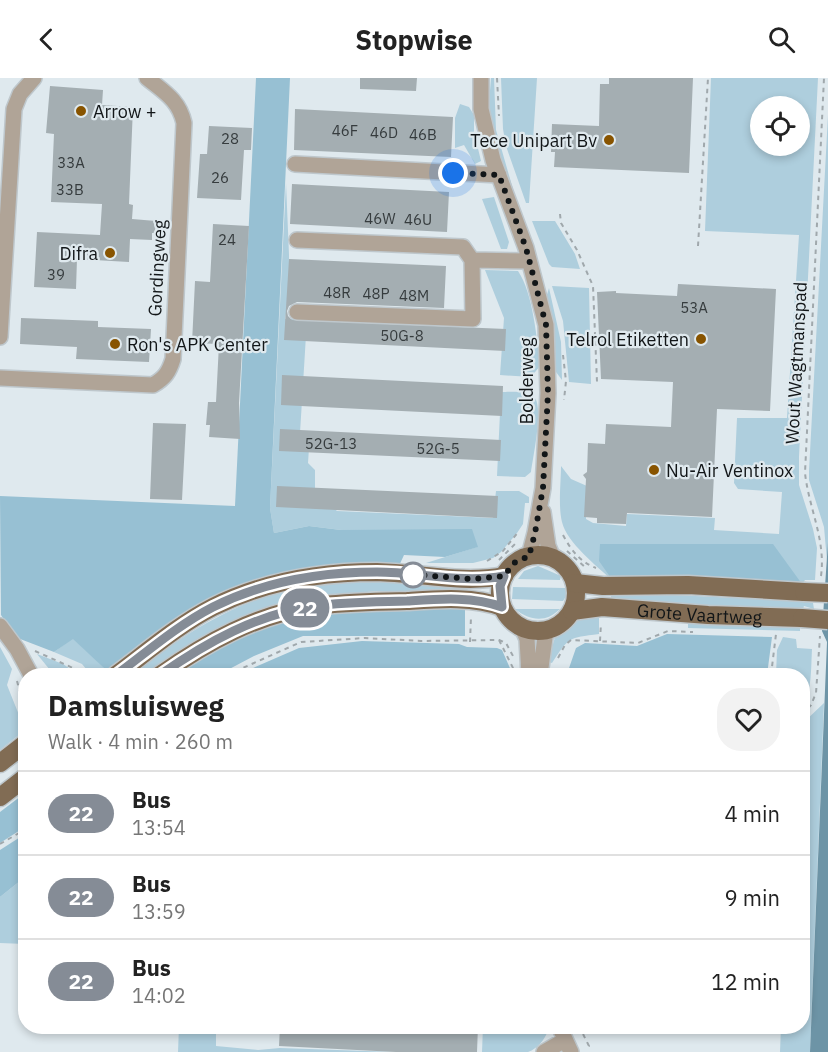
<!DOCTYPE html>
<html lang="en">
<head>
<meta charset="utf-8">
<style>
	:root { --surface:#fff; --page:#f2f2f2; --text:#222; --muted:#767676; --line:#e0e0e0 }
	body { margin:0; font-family:"IBM Plex Sans",sans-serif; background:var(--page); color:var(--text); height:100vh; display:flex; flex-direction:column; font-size:22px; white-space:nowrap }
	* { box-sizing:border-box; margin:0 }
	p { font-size:20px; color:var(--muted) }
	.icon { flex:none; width:33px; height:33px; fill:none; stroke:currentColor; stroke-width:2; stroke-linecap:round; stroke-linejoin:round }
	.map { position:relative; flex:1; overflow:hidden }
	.drawer { position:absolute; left:18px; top:590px; width:792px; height:366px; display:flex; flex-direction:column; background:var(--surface); border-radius:24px; box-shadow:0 3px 9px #0003 }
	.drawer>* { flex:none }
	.badge { padding:0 12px; border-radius:20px; font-size:21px; line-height:39px }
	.controls { position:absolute; left:750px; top:18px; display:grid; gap:12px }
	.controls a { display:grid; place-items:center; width:60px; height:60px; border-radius:50%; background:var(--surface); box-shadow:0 3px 9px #0003; font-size:30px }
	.you { position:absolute; width:30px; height:30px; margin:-15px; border:4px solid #fff; border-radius:50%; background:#1a73e8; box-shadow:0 0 0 9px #1a73e833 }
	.map>.badge { position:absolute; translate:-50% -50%; box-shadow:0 0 0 3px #fff }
	.round { display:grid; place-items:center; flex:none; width:63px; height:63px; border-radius:24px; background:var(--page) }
	.overview { display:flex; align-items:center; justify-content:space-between; height:102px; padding:0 30px }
	h1 { font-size:28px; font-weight:700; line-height:45px }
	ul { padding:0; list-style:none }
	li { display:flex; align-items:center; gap:18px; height:84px; padding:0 30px; border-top:2px solid var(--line) }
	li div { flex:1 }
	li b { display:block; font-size:22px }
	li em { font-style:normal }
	li .badge { min-width:66px; font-weight:700; text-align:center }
	header { display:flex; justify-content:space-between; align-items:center; height:78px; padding:0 30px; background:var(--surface); font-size:27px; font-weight:700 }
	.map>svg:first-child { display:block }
</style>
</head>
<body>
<header><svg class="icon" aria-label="back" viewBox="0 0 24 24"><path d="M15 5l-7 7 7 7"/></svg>Stopwise<svg class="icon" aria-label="search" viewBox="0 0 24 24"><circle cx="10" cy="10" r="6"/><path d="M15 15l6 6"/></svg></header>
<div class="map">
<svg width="828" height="974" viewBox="0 0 828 974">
	<rect width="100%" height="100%" fill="#dfe9ee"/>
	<path fill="#aecedd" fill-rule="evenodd" d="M491,0H494L496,52L517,125C504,111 493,63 490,43C488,30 490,14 491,0Z
		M501,0H537L529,125H526L506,68L503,51Z
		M711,0H818L799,379V407L813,451L817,470L815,502H805L802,506L613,503C597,488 567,465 562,444C558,428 561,404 561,388L571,401L587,408L586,441L593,445L626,448L627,436L715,440L714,452L779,456L782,414L738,411L734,405L737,340H787L799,157L705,153ZM760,28H800V68H760Z
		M460,26L469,29L474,37V54L481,83L475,86L464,67L455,70V40Z
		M828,37V464L827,483L824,449L809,402V393Z
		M286,105L289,177V220L285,241H307L300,355H310L308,385L315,392V413L337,433L493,440L496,413H519L529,419V425H525L523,446L517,455L501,474L493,480L473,485H426L477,469L424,452H341L309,448L274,455L270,430Z
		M494,119L509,164L507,171H501L482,121Z
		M532,143H555L575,176L580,191L552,189L549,186Z
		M485,192L518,193C533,215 537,261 540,288L531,299L500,297L504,240Z
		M552,208L589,210L591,306L569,304L563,243Z
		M549,210L561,264L562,302L556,294L553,256L546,220Z
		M501,314C510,314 526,312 534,319C544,328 533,379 531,394L525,399L497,398Z
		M538,488L561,498L560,502L518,501L524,493Z
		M389,502L468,507L467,518L377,513L307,520L272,528L187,568L149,597H132C179,559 228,527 288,512C321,503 355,503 389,502Z
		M513,509L565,510L567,517L563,523L512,521Z
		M611,514L802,523L813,525L814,531L804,528L802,533L611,524Z
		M515,531H560C546,545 530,543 515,531Z
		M599,535V556C568,560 569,559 552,585L548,584L555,559L585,537Z
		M688,544L800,549V553L688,550Z
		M783,559L796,561L797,570L812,571C811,588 812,614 803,628L802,597H776L777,572Z
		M73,560L108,594L104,597H91L82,586L54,574Z
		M0,569L12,591L7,607L25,652L0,672Z
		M37,576L63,586L79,597H54Z
		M824,625L810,974H780L781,948H802L803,645Z
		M25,799V866L0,865V819Z
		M179,948H216V968L258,972L280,970L394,974H178Z
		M483,948H549C548,958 538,971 528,974C517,974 494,974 482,974Z"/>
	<path fill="#97c0d3" d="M256,0H290L270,430L274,455L309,448L341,452L472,451L478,469L445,479L404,477L398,490L330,487L300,493L108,594L73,561L54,574L15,559L1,537L0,418L235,428Z
		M600,466H773L802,506L613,503L599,483Z
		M358,530H465V558H303L254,578L218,597H176C196,581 228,560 252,551C286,538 323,535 358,530Z
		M667,556L772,559L767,597H577L568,593L576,570L585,565L637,568Z
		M362,563L459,566L467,569L497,570L502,572L513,597H237L299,570Z
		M25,715V749L0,765V734Z
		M25,756V799L0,819V772Z"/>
	<path fill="#6d94a6" d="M828,464V974H810L827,564L822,553Z"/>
	<path fill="#a4aeb2" d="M360,0H417L416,13L360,11Z
		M609,0H693L689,95L554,89L555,74H551L552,46L599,48L600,6H609Z
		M50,8L103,12L102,27L133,29L129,126L133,127L132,141L156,143L155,155H152V162L130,161L129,184L77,181L76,211L34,209L37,154L100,157L102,126L51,124L54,56L46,55Z
		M295,31L453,39L451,79L294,72Z
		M209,48L252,50L251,72H244L241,122L197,120L200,76H207Z
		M292,106L449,114L447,154L290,146Z
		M213,146L249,148L239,325L240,361L209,359L210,347H206L208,324H216L219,266L192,265L195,203L210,204Z
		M289,181L446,188L444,230L297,224L289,228L287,233L288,238L292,242L506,251L505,273L284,262Z
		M678,206L776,211L770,333L717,331L712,439L627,435L626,446L597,445V440L584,439L586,401L583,397L587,394L588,365L605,366L606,346L671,349L673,304L601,301L597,214L616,213V215L677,218Z
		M21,240L98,243V249L151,251L149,284L76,281L77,269L20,266Z
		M282,297L503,308L502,338L281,327Z
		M153,345L186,346L182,422L150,421Z
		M280,351L501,362L500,383L279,373Z
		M277,408L498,418L497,440L276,429Z
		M280,948H478L477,974H396L279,968Z"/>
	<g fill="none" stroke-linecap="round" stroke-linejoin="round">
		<g stroke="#bec7cc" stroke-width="18">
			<path id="minor" d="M481,0V31L493,82L526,170L546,247L548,315L543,410L535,455L529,478
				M295,86L499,97
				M297,162L463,169L472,182
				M297,234L473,241L472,182L529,183
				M0,259L14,31L20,16L34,0
				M0,300L153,307C165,300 169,294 173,281L184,45C179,22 164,14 147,0
				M543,434L548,468L553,480
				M0,548L17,571L31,597
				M522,550L527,561L529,597
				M540,597L546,552
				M559,948L571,974
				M544,974L565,962"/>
		</g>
		<g stroke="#bec7cc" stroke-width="21">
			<g id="major">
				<circle cx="538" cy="515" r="38"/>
				<path d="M575,505L603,508L688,507L804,514"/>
				<path id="s1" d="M572,533L602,529L708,537L802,540"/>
				<path d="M116,597C147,574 178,547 213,529C263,504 322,494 377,494C419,495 462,506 504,498"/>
				<path d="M160,597C207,564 257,536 315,528C345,524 376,524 407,523C438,521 473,518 502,529"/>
				<path d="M0,685L26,665"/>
				<path d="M0,719L26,699"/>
			</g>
		</g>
		<path stroke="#a0a8ac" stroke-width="2" stroke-dasharray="4.5 4.5" stroke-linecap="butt" d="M497,0L499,38
			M560,136L561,145L577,172L593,208L597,304
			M698,168L708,0
			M563,277L566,303L564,322
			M563,457C571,472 580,484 596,490
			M567,473L585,489
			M499,482L516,465
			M487,483L503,473L519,453
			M821,498C826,462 809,431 805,395L824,0
			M499,562L514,592
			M600,563L601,545
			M470,564L471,539
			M35,573L73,590L83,597
			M558,580L565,567L571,562L638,565L668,553L693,554
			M227,597L301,564L365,560L421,563L499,562L506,565L513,578
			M771,597L776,556
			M17,603L26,638
			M802,637L811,627L816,615L820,558
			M0,766L26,751
			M579,948L589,968L585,970"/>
		<use href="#minor" stroke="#b0a497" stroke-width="15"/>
		<use href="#major" stroke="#816c54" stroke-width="18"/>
		<g stroke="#bec7cc" stroke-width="21" stroke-linecap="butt">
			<path id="major-bridge" d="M804,514L828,515
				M802,540L828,542"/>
		</g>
		<use href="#major-bridge" stroke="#816c54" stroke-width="18"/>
	</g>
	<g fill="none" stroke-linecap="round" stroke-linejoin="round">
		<g stroke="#fff" stroke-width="14">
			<path id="line" d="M116,597C147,574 178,547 213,529C263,504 322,494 377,494C419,494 462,506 504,498L500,508L502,529C473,518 438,521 407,523C376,524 345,524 315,528C257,536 207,564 160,597"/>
		</g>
		<use href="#line" stroke="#858c96" stroke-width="9"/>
		<path stroke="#121618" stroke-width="6" stroke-dasharray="0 10.8" d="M413,497L408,496L472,501L504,498L514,485L529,478L535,455L543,410L548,315L546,247L526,170L499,97L453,95"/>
	</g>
	<g fill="#885400" stroke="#dfe9ee" stroke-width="2">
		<circle cx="81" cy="33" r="6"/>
		<circle cx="609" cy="62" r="6"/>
		<circle cx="110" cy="175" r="6"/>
		<circle cx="701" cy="261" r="6"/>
		<circle cx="115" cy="266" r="6"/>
		<circle cx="654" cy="392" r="6"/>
	</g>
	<circle fill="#fff" stroke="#858c96" stroke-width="3" cx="413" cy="497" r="12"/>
	<g text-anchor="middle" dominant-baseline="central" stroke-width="4.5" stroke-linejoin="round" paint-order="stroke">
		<g font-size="15" fill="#363c3e">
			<text x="345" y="52">46F</text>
			<text x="384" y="54">46D</text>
			<text x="423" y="56">46B</text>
			<text x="230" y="60">28</text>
			<text x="71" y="84">33A</text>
			<text x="220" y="99">26</text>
			<text x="70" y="111">33B</text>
			<text x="380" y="140">46W</text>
			<text x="418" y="141">46U</text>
			<text x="227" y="161">24</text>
			<text x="56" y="196">39</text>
			<text x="337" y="214">48R</text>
			<text x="376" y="215">48P</text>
			<text x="414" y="217">48M</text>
			<text x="694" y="229">53A</text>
			<text x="402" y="257">50G-8</text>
			<text x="331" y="365">52G-13</text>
			<text x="438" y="370">52G-5</text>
		</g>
		<g font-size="18" fill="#121618" stroke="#dfe9ee" text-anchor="start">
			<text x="93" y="33">Arrow +</text>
			<text x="597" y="62" text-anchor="end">Tece Unipart Bv</text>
			<text x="98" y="175" text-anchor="end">Difra</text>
			<text x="689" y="261" text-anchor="end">Telrol Etiketten</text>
			<text x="127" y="266">Ron's APK Center</text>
			<text x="666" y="392">Nu-Air Ventinox</text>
		</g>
		<g font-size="18" fill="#121618" stroke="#dfe9ee">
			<text transform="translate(157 190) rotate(-87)">Gordingweg</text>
			<text transform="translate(796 285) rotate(-87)">Wout Wagtmanspad</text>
			<text transform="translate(526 303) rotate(-90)">Bolderweg</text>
			<text stroke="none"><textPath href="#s1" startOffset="128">Grote Vaartweg</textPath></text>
		</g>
	</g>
</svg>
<div class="controls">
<a><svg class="icon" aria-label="locate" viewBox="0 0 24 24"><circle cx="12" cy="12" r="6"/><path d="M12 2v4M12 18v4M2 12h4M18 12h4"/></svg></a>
</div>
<div class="you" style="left:453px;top:95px"></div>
<b class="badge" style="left:305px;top:530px;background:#858c96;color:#fff">22</b>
<section class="drawer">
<div class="overview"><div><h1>Damsluisweg</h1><p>Walk · 4 min · 260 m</p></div><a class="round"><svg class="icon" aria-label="heart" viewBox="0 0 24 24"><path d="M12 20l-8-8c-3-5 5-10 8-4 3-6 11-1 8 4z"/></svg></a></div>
<ul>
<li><span class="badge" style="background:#858c96;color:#fff">22</span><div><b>Bus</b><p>13:54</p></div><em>4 min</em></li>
<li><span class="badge" style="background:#858c96;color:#fff">22</span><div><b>Bus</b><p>13:59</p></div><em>9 min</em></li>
<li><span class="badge" style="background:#858c96;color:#fff">22</span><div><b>Bus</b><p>14:02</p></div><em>12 min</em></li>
</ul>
</section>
</div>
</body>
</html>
